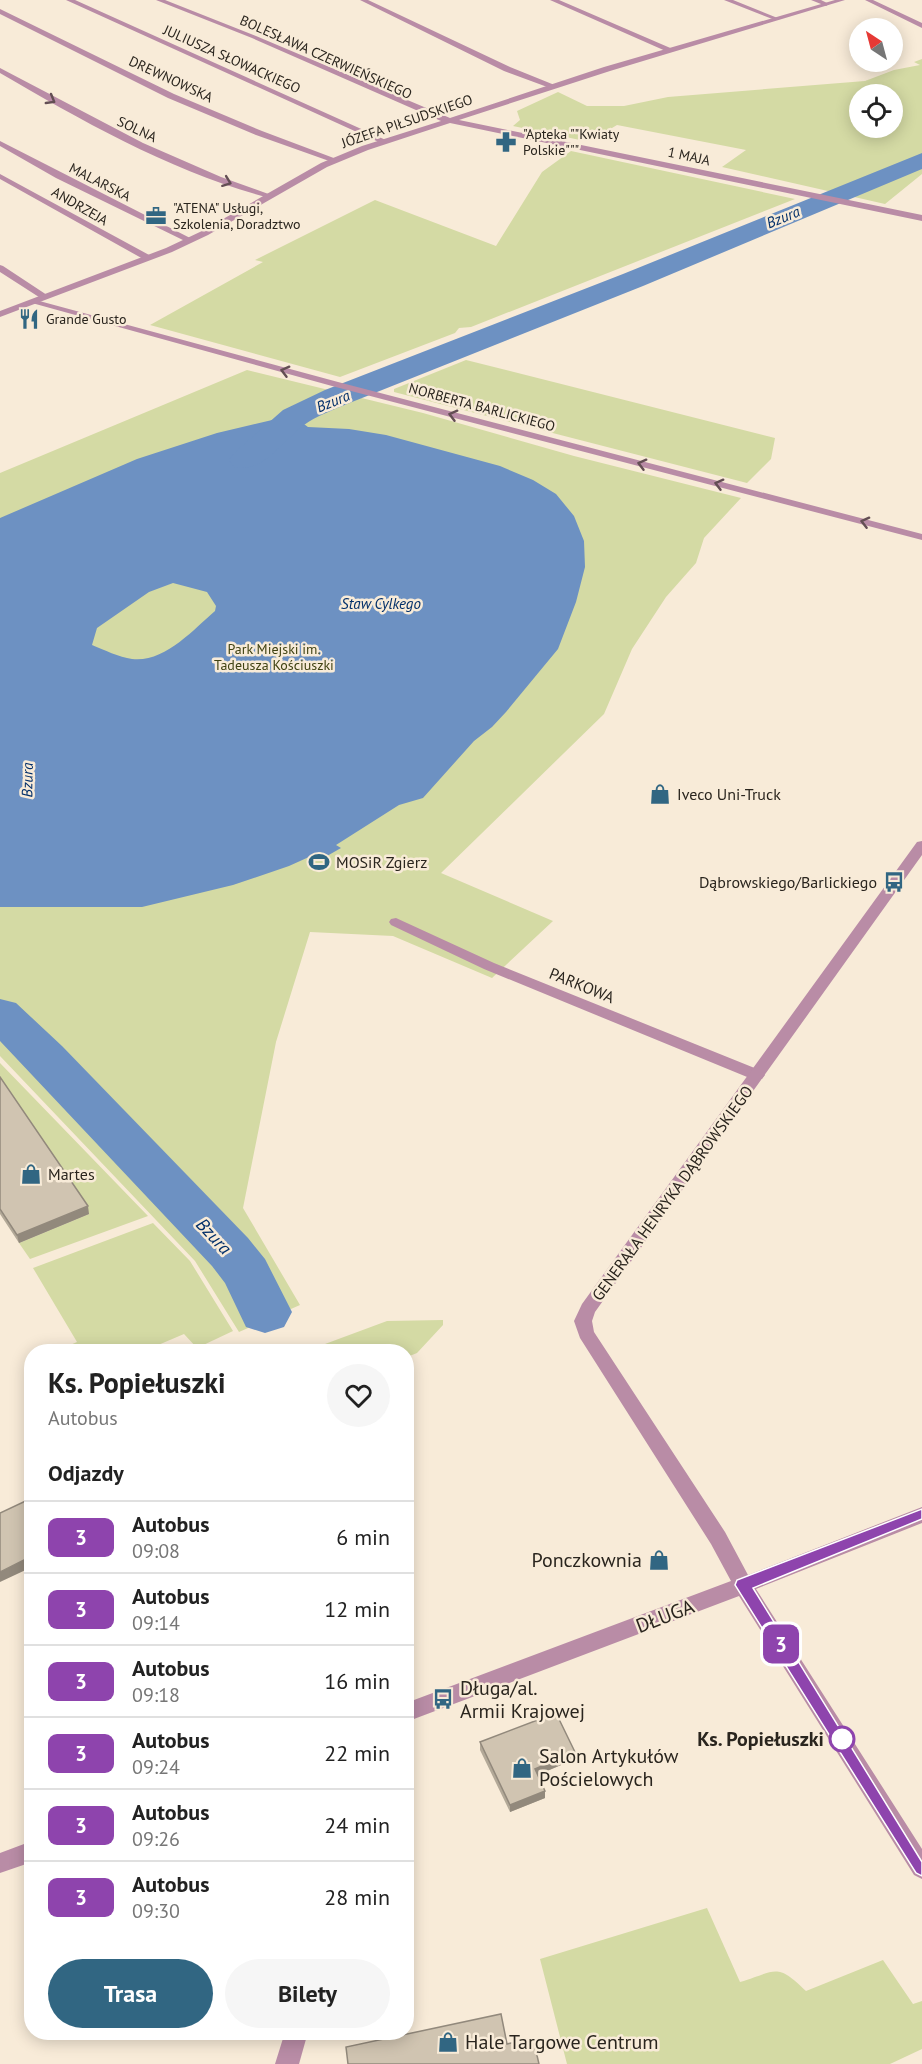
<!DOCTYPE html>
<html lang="pl">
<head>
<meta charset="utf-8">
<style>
	:root { --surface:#fff; --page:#f6f6f6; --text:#222; --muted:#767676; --line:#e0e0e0; --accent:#316682 }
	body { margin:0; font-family:"PT Sans",sans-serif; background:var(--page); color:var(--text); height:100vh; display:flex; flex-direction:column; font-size:22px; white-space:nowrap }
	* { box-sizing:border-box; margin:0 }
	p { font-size:20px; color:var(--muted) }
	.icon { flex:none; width:33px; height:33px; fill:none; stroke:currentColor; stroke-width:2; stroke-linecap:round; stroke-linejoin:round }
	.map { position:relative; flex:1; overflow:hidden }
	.sheet { position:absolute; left:24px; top:1344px; width:390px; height:696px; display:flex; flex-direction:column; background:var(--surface); border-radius:24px; box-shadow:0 3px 15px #0003 }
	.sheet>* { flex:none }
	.badge { padding:0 12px; border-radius:9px; font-size:21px; line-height:39px }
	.needle { width:39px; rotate:324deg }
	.tools { position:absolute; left:849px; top:18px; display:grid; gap:12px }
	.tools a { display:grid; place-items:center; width:54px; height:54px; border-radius:50%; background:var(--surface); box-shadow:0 3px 15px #0003; font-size:30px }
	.map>.badge { position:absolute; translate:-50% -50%; box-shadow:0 0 0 3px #fff }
	h2 { padding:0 24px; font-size:22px; line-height:54px }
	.round { display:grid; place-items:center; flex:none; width:63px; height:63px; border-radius:32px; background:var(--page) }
	.overview { display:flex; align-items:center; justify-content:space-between; height:102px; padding:0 24px }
	h1 { font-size:28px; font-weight:800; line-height:45px }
	.primary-button { display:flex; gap:12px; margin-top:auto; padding:12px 24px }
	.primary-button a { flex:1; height:69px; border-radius:36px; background:var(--accent); color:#fff; font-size:24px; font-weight:800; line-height:69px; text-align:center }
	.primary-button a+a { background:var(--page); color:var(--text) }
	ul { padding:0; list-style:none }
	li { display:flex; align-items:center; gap:18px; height:72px; padding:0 24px; border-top:2px solid var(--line) }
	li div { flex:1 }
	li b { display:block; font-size:22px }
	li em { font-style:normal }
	li .badge { min-width:66px; font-weight:700; text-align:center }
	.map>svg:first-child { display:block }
</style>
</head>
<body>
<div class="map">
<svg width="922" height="2064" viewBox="0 0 922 2064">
	<rect width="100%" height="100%" fill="#f8ebd8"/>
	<path fill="#d4daa4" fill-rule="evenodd" d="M922,59V174L885,204L722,167L746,150L617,125L597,137L580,140L513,126L520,120L517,111L558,92L587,106H624L668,97L865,81L894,70L920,65L914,62ZM860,94H892V128H860Z
		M571,151L795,199L471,327L459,328L455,333L340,377L150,325L263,262L255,260L375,200L496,246L542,172Z
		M466,360L775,438L771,459L747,483L394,392V389Z
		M247,370L423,413L574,456L741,498L704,538L696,563L666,597L632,649L604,714L441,873L553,921L492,978L393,936L310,932L276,1042L243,1208L300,1305L239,1332L195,1261L0,1056V473Z
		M0,1063L148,1216L30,1259L19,1243L89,1214L0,1078Z
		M153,1223L190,1261L233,1331L197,1348L184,1334L144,1351H57L77,1342L33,1268Z
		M443,1320V1325L417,1353L407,1357L406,1352L328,1351L325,1344L387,1321Z
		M707,1908L740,1982C777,1971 776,1962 806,1991L883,1960L913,2004L922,2001V2049L890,2064H567L540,1959Z"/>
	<path fill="#6d91c2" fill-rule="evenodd" d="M285,417H294L308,427L349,429L386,435L500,466L533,480L556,494L574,516L584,541L585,567L576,602L558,649L506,712L492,727L474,741L423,798L399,805L336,845L341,848L327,856L320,852L289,866L233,885L142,907H0V518L137,459L217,433ZM173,583L207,592L216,606L215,611C193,630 164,663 132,659C119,657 104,650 92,645L97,628L149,592Z"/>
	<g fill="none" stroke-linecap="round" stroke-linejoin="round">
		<path fill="#6d91c2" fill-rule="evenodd" d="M922,153V169L643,286L347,404C333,410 316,416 304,425C282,441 263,474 234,467L229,460L234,453L283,410L325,390L623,274Z
			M0,999L16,1003L62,1046L248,1238L265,1259L292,1312L284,1327L265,1333L246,1327L225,1283L212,1266L0,1041Z"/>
		<path fill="#b98ca6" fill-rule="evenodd" d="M66,0H75L388,141L381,143Z
			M360,0H368L510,67L557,86L550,88L504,71Z
			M550,0H559L675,50L668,52Z
			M724,0H733L780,19L775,20Z
			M811,0H821L829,4L826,6Z
			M865,0H873L922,23V28Z
			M0,9L174,94L262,131L339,160L332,162L256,135L168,98L0,14Z
			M0,68L143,143L221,177L274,196L270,198C178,175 82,121 0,73Z
			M0,141L194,240L187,242L56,178L0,146Z
			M0,174L151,256L152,258L145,260L0,179Z
			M0,265L3,266L50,297L42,299L0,272Z
			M32,299L338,382L922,534V540L332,386L32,303Z
			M396,918L494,963L762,1071L765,1075L762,1079H752L484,969L391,925L389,922L391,919Z
			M285,2032H308L299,2064H275Z"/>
		<path fill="#b98ca6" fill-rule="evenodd" d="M156,0H165L256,36L450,118L604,67L835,0H845L610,71L459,120L922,215V221L450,123L368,150L327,167L208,235L172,252L0,317V311L166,248L202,231L321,163L362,146L441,121L252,38Z
			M922,841V855L595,1312L592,1321L594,1332L725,1532L748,1575L922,1507V1523L756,1589L922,1849V1879L914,1875L739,1596L406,1722V1703L731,1581L711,1544L580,1338L574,1321L582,1304L917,842Z
			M32,1841V1862L0,1873V1853Z"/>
	</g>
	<path fill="#b3a998" d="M0,1077L89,1214L19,1243L0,1214Z
		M480,1742L575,1759L538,1775L545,1798L510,1812L480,1750Z"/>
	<path fill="#92897c" d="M88,1206L89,1214L19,1243L17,1235Z
		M32,1556V1567L0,1582V1572Z
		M575,1752V1759L535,1776V1769Z
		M545,1791V1798L510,1812V1805Z"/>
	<path fill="#d0c4b1" stroke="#92897c" stroke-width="1.5" d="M0,1077L88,1206L17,1235L0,1209Z
		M32,1498V1556L0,1572V1513Z
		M556,1713L575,1752L535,1769L545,1791L510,1805L480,1742Z
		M501,2014L507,2044L533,2038L539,2064H348L346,2047Z"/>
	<defs><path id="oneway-chevron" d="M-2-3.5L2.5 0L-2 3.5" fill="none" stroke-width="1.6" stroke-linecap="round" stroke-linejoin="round" transform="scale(1.5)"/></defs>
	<g stroke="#634e54">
		<use href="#oneway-chevron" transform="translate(51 100) rotate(30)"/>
		<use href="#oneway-chevron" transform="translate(227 182) rotate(21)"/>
		<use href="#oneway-chevron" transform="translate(285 371) rotate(-165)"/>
		<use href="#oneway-chevron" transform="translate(453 415) rotate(-165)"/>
		<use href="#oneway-chevron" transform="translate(642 464) rotate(-165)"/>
		<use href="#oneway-chevron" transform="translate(719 484) rotate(-165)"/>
		<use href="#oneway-chevron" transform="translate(865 522) rotate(-166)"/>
	</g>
	<path fill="#8e44ad" stroke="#fff" stroke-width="1.5" d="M922,1509V1519L753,1588L922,1862V1876L916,1873L735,1585L737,1580Z"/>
	<defs>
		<g id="pharmacy-bare" transform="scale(1.62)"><path d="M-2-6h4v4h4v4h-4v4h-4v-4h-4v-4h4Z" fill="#316682" stroke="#f8ebd8" stroke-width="2.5" paint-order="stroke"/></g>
		<g id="office-bare" transform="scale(1.62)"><path d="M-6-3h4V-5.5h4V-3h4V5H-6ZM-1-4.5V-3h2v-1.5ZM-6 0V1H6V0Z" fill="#316682" stroke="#f8ebd8" stroke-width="2.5" paint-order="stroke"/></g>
		<g id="restaurant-bare" transform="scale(1.62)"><path d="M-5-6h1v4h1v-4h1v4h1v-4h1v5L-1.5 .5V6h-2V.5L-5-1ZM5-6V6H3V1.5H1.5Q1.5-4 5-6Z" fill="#316682" stroke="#f8ebd8" stroke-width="2.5" paint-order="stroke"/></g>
		<g id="shop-bare" transform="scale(1.62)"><path d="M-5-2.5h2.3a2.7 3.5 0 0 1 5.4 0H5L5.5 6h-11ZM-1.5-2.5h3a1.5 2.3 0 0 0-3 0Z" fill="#316682" stroke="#f8ebd8" stroke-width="2.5" paint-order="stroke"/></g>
		<g id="stadium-bare" transform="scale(1.62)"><path d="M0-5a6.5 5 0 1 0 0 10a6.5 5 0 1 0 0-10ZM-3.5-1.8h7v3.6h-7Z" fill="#316682" stroke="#f8ebd8" stroke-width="2.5" paint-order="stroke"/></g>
		<g id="bus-bare" transform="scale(1.62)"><path d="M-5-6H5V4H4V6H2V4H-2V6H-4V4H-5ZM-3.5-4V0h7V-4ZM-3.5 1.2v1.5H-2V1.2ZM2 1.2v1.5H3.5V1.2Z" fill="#316682" stroke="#f8ebd8" stroke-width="2.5" paint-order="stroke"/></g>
	</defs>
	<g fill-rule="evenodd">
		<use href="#pharmacy-bare" x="506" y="142"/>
		<use href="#office-bare" x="156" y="216"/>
		<use href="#restaurant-bare" x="29" y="319"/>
		<use href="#shop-bare" x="660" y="794"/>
		<use href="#stadium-bare" x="319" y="862"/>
		<use href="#bus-bare" x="894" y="882"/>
		<use href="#shop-bare" x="31" y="1174"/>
		<use href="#shop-bare" x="659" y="1560"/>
		<use href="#bus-bare" x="443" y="1699"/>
		<use href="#shop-bare" x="522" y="1768"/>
		<use href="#shop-bare" x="448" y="2042"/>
	</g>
	<circle fill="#fff" stroke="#8e44ad" stroke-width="3" cx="842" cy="1739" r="12"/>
	<g text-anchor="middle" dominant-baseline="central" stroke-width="5" stroke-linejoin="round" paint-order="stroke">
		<g font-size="14" fill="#2a251e" stroke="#f8ebd8">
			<text transform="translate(326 57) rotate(24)">BOLESŁAWA CZERWIEŃSKIEGO</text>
			<text transform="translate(232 59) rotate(24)">JULIUSZA SŁOWACKIEGO</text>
			<text transform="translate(171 79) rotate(25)">DREWNOWSKA</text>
			<text transform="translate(407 121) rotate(-19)">JÓZEFA PIŁSUDSKIEGO</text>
			<text transform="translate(137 129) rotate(25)">SOLNA</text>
			<text transform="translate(689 156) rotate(12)">1 MAJA</text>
			<text transform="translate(100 182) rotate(27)">MALARSKA</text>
			<text transform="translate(80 206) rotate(30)">ANDRZEJA</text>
			<text transform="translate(482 407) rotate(15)">NORBERTA BARLICKIEGO</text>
		</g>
		<g font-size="14" fill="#2a251e" stroke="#f8ebd8" text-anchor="start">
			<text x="523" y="134">"Apteka ""Kwiaty<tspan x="523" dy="16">Polskie"""</tspan></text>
			<text x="173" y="208">"ATENA" Usługi,<tspan x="173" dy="16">Szkolenia, Doradztwo</tspan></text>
			<text x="46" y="319">Grande Gusto</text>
		</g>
		<g font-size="14" fill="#3f4212" stroke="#f8ebd8">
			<text x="274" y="649">Park Miejski im.<tspan x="274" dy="16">Tadeusza Kościuszki</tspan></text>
		</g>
		<g font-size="15" font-style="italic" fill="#002e69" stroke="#f8ebd8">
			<text transform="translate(783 217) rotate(-22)">Bzura</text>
			<text transform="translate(333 401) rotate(-22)">Bzura</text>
			<text x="381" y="603">Staw Cylkego</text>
			<text transform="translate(27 780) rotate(-89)">Bzura</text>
		</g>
		<g font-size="16" fill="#2a251e" stroke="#f8ebd8" text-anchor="start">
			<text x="677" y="794">Iveco Uni-Truck</text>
			<text x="336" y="862">MOSiR Zgierz</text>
			<text x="877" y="882" text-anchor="end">Dąbrowskiego/Barlickiego</text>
			<text x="48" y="1174">Martes</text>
		</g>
		<g font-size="16" fill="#2a251e" stroke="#f8ebd8">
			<text transform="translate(582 985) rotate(22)">PARKOWA</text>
			<text transform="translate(672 1193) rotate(-54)">GENERAŁA HENRYKA DĄBROWSKIEGO</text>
		</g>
		<g font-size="18" font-style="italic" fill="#002e69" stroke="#f8ebd8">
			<text transform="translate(214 1236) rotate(47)">Bzura</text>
		</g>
		<g font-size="20" fill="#2a251e" stroke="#f8ebd8" text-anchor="start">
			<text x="642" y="1560" text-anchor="end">Ponczkownia</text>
			<text x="460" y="1688">Długa/al.<tspan x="460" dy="23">Armii Krajowej</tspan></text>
			<text x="539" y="1756">Salon Artykułów<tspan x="539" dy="23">Pościelowych</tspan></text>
			<text x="465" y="2042">Hale Targowe Centrum</text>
		</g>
		<g font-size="20" fill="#2a251e" stroke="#f8ebd8">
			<text transform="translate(665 1616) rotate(-21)">DŁUGA</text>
		</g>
		<g font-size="20" font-weight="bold" fill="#2a251e" stroke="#f8ebd8" text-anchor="end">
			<text x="824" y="1739">Ks. Popiełuszki</text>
		</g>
	</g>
</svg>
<div class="tools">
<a><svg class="needle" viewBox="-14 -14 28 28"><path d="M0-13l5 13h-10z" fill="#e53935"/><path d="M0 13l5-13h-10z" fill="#767676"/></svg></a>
<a><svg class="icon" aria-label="locate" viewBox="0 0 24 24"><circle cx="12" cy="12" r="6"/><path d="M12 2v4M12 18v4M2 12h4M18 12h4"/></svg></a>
</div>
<b class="badge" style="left:781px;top:1644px;background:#8e44ad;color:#fff">3</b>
<section class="sheet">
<div class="overview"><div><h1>Ks. Popiełuszki</h1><p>Autobus</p></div><a class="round"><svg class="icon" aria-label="heart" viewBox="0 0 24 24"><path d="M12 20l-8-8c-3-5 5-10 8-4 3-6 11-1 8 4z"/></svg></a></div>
<h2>Odjazdy</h2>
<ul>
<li><span class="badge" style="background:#8e44ad;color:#fff">3</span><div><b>Autobus</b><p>09:08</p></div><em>6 min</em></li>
<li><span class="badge" style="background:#8e44ad;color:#fff">3</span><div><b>Autobus</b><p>09:14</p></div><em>12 min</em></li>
<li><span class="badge" style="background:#8e44ad;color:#fff">3</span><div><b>Autobus</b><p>09:18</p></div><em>16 min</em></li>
<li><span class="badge" style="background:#8e44ad;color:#fff">3</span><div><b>Autobus</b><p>09:24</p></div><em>22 min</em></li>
<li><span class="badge" style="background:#8e44ad;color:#fff">3</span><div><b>Autobus</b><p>09:26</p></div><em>24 min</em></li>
<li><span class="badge" style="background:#8e44ad;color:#fff">3</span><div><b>Autobus</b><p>09:30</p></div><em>28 min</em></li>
</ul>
<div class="primary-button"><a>Trasa</a><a>Bilety</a></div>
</section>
</div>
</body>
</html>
